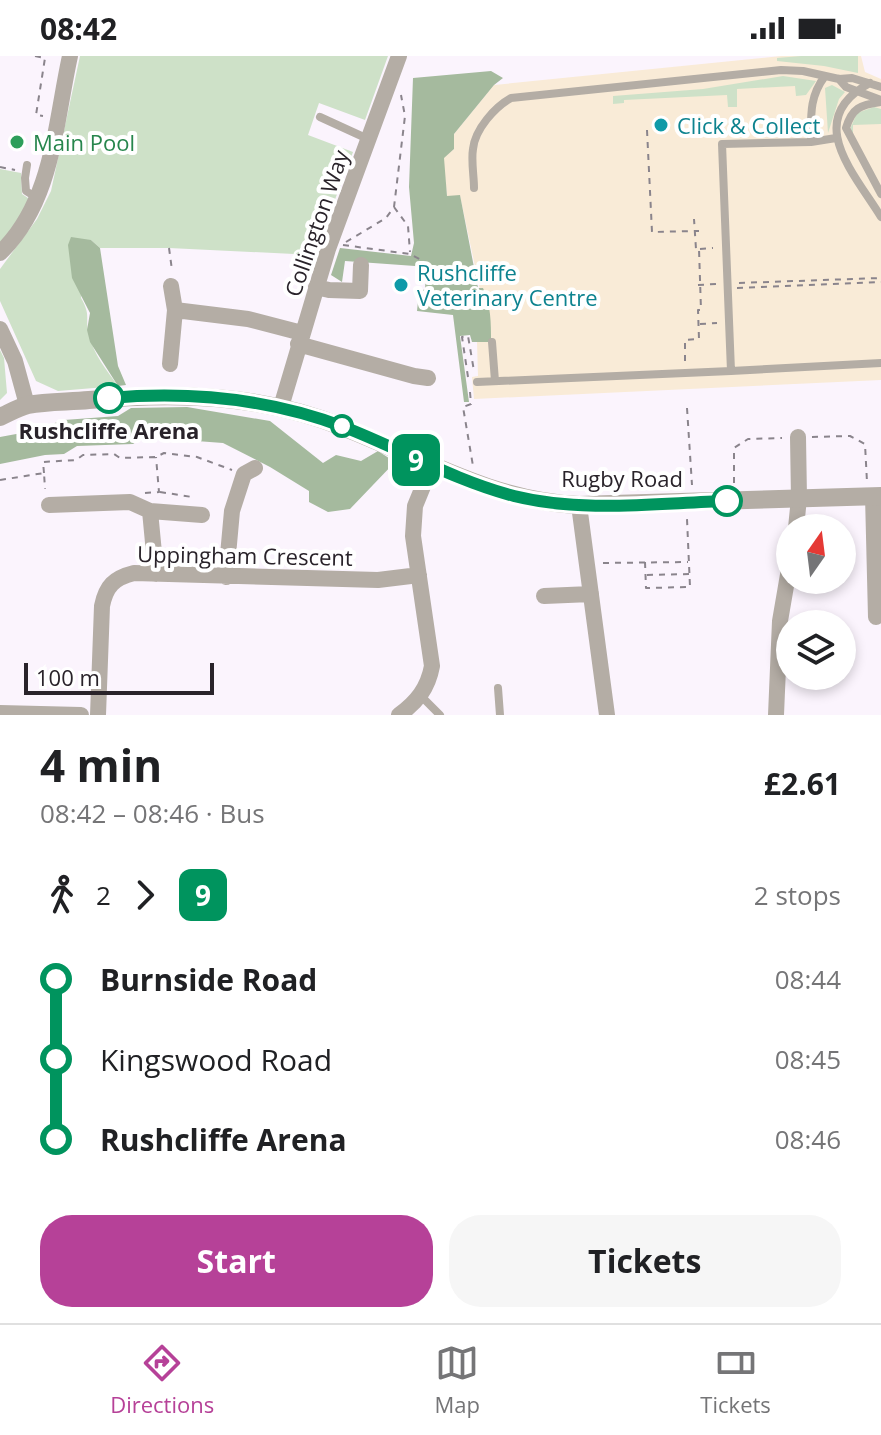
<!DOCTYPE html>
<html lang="en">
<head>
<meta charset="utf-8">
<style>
	:root { --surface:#fff; --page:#f6f6f6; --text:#202124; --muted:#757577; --line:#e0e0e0; --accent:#b64198 }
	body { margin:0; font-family:"Open Sans",sans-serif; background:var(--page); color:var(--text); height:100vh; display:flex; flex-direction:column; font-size:30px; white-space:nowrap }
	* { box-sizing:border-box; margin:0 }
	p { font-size:26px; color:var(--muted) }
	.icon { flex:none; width:44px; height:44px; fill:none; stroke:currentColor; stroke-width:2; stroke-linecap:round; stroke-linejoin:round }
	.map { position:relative; height:659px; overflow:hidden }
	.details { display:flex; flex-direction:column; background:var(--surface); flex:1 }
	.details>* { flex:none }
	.badge { padding:0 16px; border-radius:12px; font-size:28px; line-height:52px }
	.needle { width:52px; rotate:14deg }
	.buttons { position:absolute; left:776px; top:458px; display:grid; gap:16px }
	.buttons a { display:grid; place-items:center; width:80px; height:80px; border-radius:50%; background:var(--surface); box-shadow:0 4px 12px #0003; font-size:40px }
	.scale { position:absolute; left:24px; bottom:20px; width:190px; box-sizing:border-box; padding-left:8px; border:4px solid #29232a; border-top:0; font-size:22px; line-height:28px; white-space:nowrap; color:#29232a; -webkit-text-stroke:6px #fff; paint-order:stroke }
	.map>.badge { position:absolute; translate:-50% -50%; box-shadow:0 0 0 4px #fff }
	.legs { display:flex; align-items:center; gap:12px; height:88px; padding:0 40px; font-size:26px }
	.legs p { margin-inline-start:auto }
	.headline { display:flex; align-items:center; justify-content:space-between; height:136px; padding:0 40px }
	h1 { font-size:44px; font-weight:700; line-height:60px }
	.button { display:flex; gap:16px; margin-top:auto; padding:16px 40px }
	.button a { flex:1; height:92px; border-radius:32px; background:var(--accent); color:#fff; font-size:32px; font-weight:700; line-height:92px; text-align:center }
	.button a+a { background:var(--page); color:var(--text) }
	ul { padding:0 40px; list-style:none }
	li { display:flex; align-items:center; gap:28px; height:80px; font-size:30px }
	li i { display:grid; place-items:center; width:12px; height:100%; margin:0 10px; background:currentColor }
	li i::after { content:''; width:20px; height:20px; margin:-10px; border:6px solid; border-radius:50%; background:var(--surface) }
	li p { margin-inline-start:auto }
	li:first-child i { background:linear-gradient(#0000 50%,currentColor 0) }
	li:last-child i { background:linear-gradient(currentColor 50%,#0000 0) }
	.status { display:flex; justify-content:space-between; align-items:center; height:56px; padding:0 40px; background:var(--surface); direction:ltr }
	.status svg { height:22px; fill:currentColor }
	.menu { display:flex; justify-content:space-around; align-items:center; height:112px; border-top:2px solid var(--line); background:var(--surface); font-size:22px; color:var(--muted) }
	.menu a { display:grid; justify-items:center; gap:4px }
	.menu .current { color:var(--accent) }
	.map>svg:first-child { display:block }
</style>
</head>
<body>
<div class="status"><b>08:42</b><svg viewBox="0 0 49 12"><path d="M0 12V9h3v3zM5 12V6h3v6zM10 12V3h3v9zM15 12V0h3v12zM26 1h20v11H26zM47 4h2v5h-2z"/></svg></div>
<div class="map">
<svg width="881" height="659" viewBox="0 0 881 659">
	<rect width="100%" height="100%" fill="#fbf4fd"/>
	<path fill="#f9ebd7" d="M781,0H861L865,16L881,23V324L474,343L472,321L478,320L477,286L491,285L460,140H447L443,102L454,93V78L494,29Z"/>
	<path fill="#cee1c8" d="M80,0H388L365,64L319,47L308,79L353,96L314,199L169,192H100L91,184L81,242C92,261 84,262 89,279C94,299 106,313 118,330L58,335L36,325L0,245V213L37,163L51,135Z
		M801,0H858V17L824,10L777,5V2Z
		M783,20L816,25L806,39L796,40L795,30L737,33V51H728L727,39L624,44V47L613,48V40L703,33Z
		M832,29L845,36L839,43L828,77L825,32Z
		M874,51L881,53V68L853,69V78L850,73L857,57Z
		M0,113L21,117L22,138L31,144L0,190Z
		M0,294L4,302L7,337L0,344Z"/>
	<path fill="#a5ba9e" d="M491,15L503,22L494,29L454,78V93L444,102L447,140L460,139L478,232H483C491,249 491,267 491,286H472L470,279L460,280L469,346H464L453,259L417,255L419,236L425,233L426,215L415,210L345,205L342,226L331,219L340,192L411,200L414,187L409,131L413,22Z
		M71,181L91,184L100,192L118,310L126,329L118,330L90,286L87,274L90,257L72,222L68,189Z
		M187,351L270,365L323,407L336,399L361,405L378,395L395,406L350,453L328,456L309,446V435L270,411L223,387L143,381L133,388L77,390L64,398L45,399L0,408V381L27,376L64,364L118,360L131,352Z"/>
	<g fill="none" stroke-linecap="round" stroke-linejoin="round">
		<path stroke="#8a848c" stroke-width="2" stroke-dasharray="6 6" stroke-linecap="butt" d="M35,0L45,2L36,59L43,60
			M647,74L652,176L699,175
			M0,111L15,114
			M394,151L408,170L410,196
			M346,186L386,162L394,151L405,60L401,39
			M343,189L410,198L425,206
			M169,192L172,214
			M700,193L713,192
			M739,227L881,222
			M698,229L717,228
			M737,232L881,226
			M700,268L717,267
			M685,305V284L699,283L698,254H701L699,193H696L694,163
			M468,321L462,281L468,280L474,315
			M470,336L471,348L463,351L473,410
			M687,352L692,429
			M812,381L850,380L865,388L867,426
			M44,417L43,406L76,404L83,399L114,398L120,402L156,401L164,397L197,401L232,414
			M0,424L44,417L45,433
			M734,427V392L748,383L782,382
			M160,436L192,441
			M145,437L159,436L156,401
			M645,506L646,532L690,531L687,463
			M603,507L688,506
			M647,519L689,518"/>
		<path stroke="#b4ada5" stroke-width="8" d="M839,23L846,31L881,44
			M870,27C802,63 854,117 881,161
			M881,46C860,49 852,52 846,72L881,138
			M320,61L368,83
			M836,82L811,86L722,88L731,315L881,307
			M811,86C811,60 809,41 825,20
			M27,109L25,122L26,135L37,142
			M474,132C474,120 471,105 473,93C475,73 495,51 511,42L781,14L803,15L839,23L852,22L881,31
			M492,286L495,325
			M477,326L731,315
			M498,632L500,659
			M421,640L440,659"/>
		<path stroke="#b4ada5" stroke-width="16" d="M0,197C53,146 55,68 70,0
			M171,230L175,254
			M316,231L329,234L360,235L361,209
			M0,273L15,305L27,349
			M298,288L414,320L428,322
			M170,308L175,254L248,263L302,277
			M281,351L328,193L399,0
			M873,440L876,561
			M49,449L130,446L150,455
			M579,449L607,659
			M796,472L799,442L798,381
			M156,518L150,455L202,459
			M226,521L232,455L244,418L255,412
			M544,540L591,538
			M0,657L81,659
			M98,659L102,550C106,530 114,522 134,517L378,524L419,519
			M399,659C417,646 428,632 432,610L413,480L415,450L431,411
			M776,659L780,565L790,507"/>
		<path stroke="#b4ada5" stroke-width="18" d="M0,361C9,357 19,351 28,349C47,345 69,346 89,344C176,336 262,338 345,372C424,403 492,445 579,449L881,440"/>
	</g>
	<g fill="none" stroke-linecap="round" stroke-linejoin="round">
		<g stroke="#fff" stroke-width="18">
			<path id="line-1" d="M109,342C190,335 268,342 344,371C401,393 453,424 514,440C582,457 657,447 727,445"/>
		</g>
		<use href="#line-1" stroke="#00945e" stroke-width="12"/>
	</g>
	<g fill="#0f9aa8" stroke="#fff" stroke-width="3">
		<circle cx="661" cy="69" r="8"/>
		<circle cx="401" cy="229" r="8"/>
	</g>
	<circle fill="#2e9e5b" stroke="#fff" stroke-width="3" cx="17" cy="86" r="8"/>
	<g fill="#fff" stroke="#00945e" stroke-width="4">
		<circle cx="109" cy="342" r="14"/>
		<circle cx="342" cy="370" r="10"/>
		<circle cx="727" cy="445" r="14"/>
	</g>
	<g text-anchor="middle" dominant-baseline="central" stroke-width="8" stroke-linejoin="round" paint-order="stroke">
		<g font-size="22" fill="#0d838f" stroke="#fff" text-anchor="start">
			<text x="677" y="69">Click &amp; Collect</text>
			<text x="417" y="216">Rushcliffe<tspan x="417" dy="25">Veterinary Centre</tspan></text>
		</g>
		<g font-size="22" fill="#27864d" stroke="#fff" text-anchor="start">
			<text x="33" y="86">Main Pool</text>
		</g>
		<g font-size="22" fill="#29232a" stroke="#fff">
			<text transform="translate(316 167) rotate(-71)">Collington Way</text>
			<text x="622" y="422">Rugby Road</text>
			<text transform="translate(245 499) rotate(1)">Uppingham Crescent</text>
		</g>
		<g font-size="22" font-weight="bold" fill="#29232a" stroke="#fff">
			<text x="109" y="374">Rushcliffe Arena</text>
		</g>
	</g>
</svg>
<div class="buttons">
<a><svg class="needle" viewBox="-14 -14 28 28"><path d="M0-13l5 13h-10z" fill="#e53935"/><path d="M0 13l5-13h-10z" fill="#757577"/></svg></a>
<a><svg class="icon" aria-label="layers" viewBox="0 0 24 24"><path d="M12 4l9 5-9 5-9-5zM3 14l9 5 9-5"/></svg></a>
</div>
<div class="scale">100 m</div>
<b class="badge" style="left:416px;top:404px;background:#00945e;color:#fff">9</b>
</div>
<section class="details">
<div class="headline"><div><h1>4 min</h1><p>08:42 – 08:46 · Bus</p></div><b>£2.61</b></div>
<div class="legs"><svg class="icon" aria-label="walk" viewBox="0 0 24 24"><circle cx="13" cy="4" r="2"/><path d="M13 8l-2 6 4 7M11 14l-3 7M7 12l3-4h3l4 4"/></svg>2<svg class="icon" aria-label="forward" viewBox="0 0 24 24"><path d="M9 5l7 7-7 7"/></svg><b class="badge" style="background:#00945e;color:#fff">9</b><p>2 stops</p></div>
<ul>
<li><i style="color:#00945e"></i><b>Burnside Road</b><p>08:44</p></li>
<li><i style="color:#00945e"></i><span>Kingswood Road</span><p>08:45</p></li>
<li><i style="color:#00945e"></i><b>Rushcliffe Arena</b><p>08:46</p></li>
</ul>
<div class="button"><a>Start</a><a>Tickets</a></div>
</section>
<nav class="menu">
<a class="current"><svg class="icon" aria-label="directions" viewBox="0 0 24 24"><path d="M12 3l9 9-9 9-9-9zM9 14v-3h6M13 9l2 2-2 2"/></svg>Directions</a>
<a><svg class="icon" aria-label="map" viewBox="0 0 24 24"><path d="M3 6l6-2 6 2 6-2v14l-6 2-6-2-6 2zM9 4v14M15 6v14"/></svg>Map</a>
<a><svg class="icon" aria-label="tickets" viewBox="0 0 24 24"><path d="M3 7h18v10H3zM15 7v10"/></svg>Tickets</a>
</nav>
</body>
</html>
